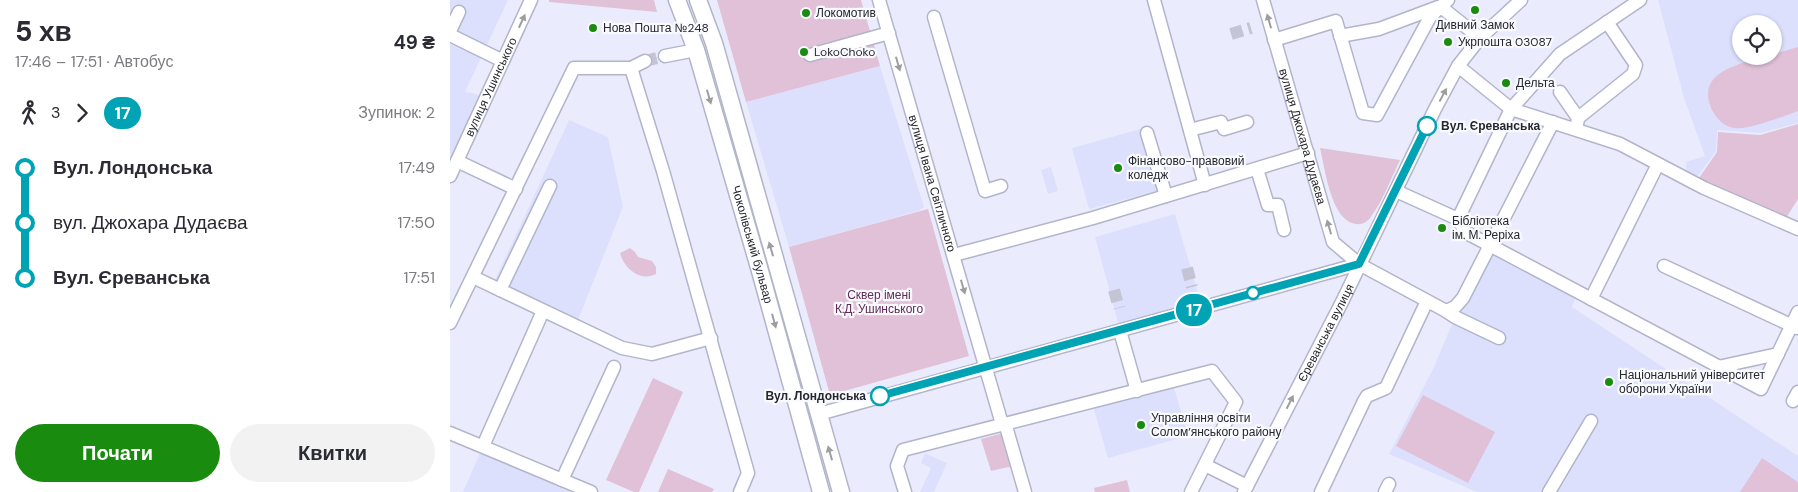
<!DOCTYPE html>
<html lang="uk">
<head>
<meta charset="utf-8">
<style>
	:root { --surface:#fff; --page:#f2f2f3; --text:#2b2b33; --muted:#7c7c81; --accent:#198b0e }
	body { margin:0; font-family:"DM Sans",sans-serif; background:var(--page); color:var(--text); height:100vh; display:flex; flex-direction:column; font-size:19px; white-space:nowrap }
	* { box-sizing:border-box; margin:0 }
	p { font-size:16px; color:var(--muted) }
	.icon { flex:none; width:28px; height:28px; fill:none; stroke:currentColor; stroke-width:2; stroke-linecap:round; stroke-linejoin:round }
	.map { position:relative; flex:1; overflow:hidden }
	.side { display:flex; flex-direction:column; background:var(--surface); width:450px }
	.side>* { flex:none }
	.badge { padding:0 10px; border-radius:16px; font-size:18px; line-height:32px }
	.fabs { position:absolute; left:1282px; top:15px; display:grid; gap:10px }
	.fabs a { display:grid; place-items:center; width:50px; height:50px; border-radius:50%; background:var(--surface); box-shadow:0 1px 4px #0004; font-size:25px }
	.map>.badge { position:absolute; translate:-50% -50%; box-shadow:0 0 0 2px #fff }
	.legs { display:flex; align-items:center; gap:8px; height:55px; padding:0 15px; font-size:16px }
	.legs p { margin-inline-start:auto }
	.overview { display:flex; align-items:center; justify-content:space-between; height:85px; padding:0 15px }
	h1 { font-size:28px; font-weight:800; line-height:38px }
	.action { display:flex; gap:10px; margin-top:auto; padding:10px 15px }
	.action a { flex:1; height:58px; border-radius:30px; background:var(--accent); color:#fff; font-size:20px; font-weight:800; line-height:58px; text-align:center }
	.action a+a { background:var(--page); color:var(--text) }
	ul { padding:0 15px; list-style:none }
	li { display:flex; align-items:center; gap:18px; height:55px; font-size:19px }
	li i { display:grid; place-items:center; width:8px; height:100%; margin:0 6px; background:currentColor }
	li i::after { content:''; width:12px; height:12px; margin:-6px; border:4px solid; border-radius:50%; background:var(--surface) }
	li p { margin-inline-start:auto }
	li:first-child i { background:linear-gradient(#0000 50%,currentColor 0) }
	li:last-child i { background:linear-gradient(currentColor 50%,#0000 0) }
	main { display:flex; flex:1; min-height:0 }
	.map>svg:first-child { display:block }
</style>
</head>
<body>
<main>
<section class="side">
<div class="overview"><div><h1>5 хв</h1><p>17:46 – 17:51 · Автобус</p></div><b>49 ₴</b></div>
<div class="legs"><svg class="icon" aria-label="walk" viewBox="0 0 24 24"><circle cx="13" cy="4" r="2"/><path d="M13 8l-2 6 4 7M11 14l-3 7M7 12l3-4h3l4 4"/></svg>3<svg class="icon" aria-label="forward" viewBox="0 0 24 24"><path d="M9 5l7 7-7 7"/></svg><b class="badge" style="background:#00a3b4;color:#fff">17</b><p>Зупинок: 2</p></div>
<ul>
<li><i style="color:#00a3b4"></i><b>Вул. Лондонська</b><p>17:49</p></li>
<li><i style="color:#00a3b4"></i><span>вул. Джохара Дудаєва</span><p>17:50</p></li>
<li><i style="color:#00a3b4"></i><b>Вул. Єреванська</b><p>17:51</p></li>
</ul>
<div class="action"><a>Почати</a><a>Квитки</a></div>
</section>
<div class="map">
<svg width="1348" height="492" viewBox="0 0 1348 492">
	<rect width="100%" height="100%" fill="#eaecfd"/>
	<path fill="#dce0fd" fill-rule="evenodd" d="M0,0H58L15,92L26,94L33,98L0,176Z
		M1208,0H1348V123L1311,133L1267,130L1266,151L1247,177L1236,171V162L1255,156L1234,98ZM1291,24H1324V56H1291Z
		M430,66L474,207L468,211L339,247L296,102Z
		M119,120L158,137L173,207L128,320L45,280Z
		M701,126L718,188L639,209L622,148Z
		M601,167L608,191L598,194L591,170Z
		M725,214L751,303L669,326L645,237Z
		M1042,252L1127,294L1122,307L1348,456V492H1027L939,454L984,367L1005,317Z
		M723,384L738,436L658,458L643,406Z
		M30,453L85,476L123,492H13Z
		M475,453L497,463L484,492H470L481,468L471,463Z"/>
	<path fill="#e0c1d8" d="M99,0H204L207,12L99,2Z
		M267,0H411L430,66L296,102Z
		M1348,47V111C1334,116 1298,130 1285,128C1274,127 1267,119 1262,110C1244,71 1291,64 1317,56H1324V54Z
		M1348,124V199L1336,218L1249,178L1267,152L1268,132L1310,135Z
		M870,148L950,160C941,178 934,199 922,215C919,221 913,225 906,224C881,221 875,168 870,148Z
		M478,209L519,356L380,395L339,247Z
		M180,248L185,252L188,257L202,261L206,267V274C191,282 174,269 170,253Z
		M203,378L233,392L189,492H184L156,480Z
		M973,395L1045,432L1018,483L946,446Z
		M553,433L563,466L541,471L531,439Z
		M1312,458L1348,482V492H1290Z
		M218,469L264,489L262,492H208Z
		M677,480L680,492H645L644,488Z"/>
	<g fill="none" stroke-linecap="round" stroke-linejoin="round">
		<path stroke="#c3c5d4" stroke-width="12" stroke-dasharray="12 6" stroke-linecap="butt" d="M781,34L801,28
			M195,61L215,56
			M737,268L742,287
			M664,290L669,308"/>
		<g stroke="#b2b5ca" stroke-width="15">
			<g id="minor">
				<path id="s1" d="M429,0L552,424"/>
				<path d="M704,0L755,185"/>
				<path id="s2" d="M813,0L883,242L909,264L996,311L1005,307L1013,298L1103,122"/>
				<path d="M991,7L1030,38"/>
				<path d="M484,17L535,191L551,186"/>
				<path d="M0,31L9,12"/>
				<path d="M0,35L53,61"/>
				<path d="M890,36L929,29L988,7"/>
				<path d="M824,40L886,21L913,113L927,115L980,17L998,0"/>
				<path d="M360,55L439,33"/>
				<path d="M215,56L246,50"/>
				<path d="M1008,66L1061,109L1170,144L1254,188L1348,229"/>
				<path d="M181,68L195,61"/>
				<path d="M1110,92L1128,118L1127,125"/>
				<path d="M1128,118L1183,74L1186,65L1157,22"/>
				<path d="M740,130L771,122L774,129L797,122"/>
				<path d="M697,133L716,196"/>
				<path d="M7,161L66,189"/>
				<path d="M807,169L818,205H828L834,230"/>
				<path id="s3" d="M0,176L81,0"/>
				<path d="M946,191L1008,219L1015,232L1311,389L1348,312"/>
				<path d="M1008,219L1061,109L1110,54L1190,0"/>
				<path d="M504,255L643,218L858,153"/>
				<path d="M1214,266L1347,328"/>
				<path d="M23,277L172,348L202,354L261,338"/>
				<path d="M50,290L100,186"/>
				<path d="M1141,299L1208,164"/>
				<path d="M996,311L1005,317L1049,338"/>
				<path d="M0,323L124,68H181L213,171L298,473L290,492"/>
				<path d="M670,331L687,391"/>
				<path d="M1268,367L1328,354"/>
				<path d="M1343,401L1348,392"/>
				<path d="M369,414L909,264"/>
				<path d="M555,423L575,492"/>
				<path d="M0,433L141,492"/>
				<path d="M33,446L93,311"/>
				<path d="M755,465L797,486"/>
				<path d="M112,480L164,367"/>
				<path d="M455,492L447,466L453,450L762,371L786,402L741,492"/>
				<path id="s4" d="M794,492L892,302L985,109L1008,66L1030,38L1071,0"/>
				<path d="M871,492L914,401L917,396L936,388L977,301"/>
				<path d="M935,492L939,484"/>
				<path d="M1099,492L1141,421"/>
			</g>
		</g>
		<g stroke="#b2b5ca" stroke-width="19">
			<g id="major">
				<path id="s5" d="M227,0L246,50L310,271L371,492"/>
				<path d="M248,0L264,43L391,492"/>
			</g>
		</g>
		<use href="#minor" stroke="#fff" stroke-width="12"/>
		<use href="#major" stroke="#fff" stroke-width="16"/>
	</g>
	<defs><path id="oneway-solid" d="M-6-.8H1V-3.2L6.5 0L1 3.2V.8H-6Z" transform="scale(1.25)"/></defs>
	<g fill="#9d9ea1">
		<use href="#oneway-solid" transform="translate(72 21) rotate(-65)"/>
		<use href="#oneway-solid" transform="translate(819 21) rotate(-106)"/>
		<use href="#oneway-solid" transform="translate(448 64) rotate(74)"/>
		<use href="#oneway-solid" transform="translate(993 95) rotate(-62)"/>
		<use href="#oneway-solid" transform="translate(259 97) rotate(74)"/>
		<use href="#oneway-solid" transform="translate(879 227) rotate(-106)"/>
		<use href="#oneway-solid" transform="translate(321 249) rotate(-106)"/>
		<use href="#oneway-solid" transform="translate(513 287) rotate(74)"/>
		<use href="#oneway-solid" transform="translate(324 321) rotate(75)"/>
		<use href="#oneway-solid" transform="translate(840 402) rotate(-63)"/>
		<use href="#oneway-solid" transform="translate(380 453) rotate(-106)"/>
	</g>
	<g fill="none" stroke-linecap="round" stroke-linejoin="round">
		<g stroke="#fff" stroke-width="11">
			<path id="line-1" d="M430,396L909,264L977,126"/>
		</g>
		<use href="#line-1" stroke="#00a3b4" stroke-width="8"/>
	</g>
	<g fill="#198b0e" stroke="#f9fafe" stroke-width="2">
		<circle cx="1025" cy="10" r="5"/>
		<circle cx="356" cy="13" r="5"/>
		<circle cx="143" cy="28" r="5"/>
		<circle cx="998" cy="42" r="5"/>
		<circle cx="354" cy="52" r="5"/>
		<circle cx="1056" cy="83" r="5"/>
		<circle cx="668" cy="168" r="5"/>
		<circle cx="992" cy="228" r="5"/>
		<circle cx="1159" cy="382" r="5"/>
		<circle cx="691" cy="425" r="5"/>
	</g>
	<g fill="#fff" stroke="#00a3b4" stroke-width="2.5">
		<circle cx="977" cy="126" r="9"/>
		<circle cx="803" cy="293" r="6"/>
		<circle cx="430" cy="396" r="9"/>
	</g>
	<g text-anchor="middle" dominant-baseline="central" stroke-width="4.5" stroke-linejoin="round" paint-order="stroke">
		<g font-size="12" fill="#26272f" stroke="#f9fafe" text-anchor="start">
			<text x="366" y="13">Локомотив</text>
			<text x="1025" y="25" text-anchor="middle">Дивний Замок</text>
			<text x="153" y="28">Нова Пошта №248</text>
			<text x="1008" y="42">Укрпошта 03087</text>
			<text x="364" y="52">LokoChoko</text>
			<text x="1066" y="83">Дельта</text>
			<text x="678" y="161">Фінансово-правовий<tspan x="678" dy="14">коледж</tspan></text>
			<text x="1002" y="221">Бібліотека<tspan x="1002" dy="14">ім. М. Реріха</tspan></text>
			<text x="1169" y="375">Національний університет<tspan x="1169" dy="14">оборони України</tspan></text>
			<text x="701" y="418">Управління освіти<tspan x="701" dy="14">Солом’янського району</tspan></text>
		</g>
		<g font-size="12" fill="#26272f" stroke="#f9fafe">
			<text stroke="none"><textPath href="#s3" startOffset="98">вулиця Ушинського</textPath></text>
			<text stroke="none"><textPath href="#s2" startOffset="142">вулиця Джохара Дудаєва</textPath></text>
			<text stroke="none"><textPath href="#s1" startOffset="191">вулиця Івана Світличного</textPath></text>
			<text stroke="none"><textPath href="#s5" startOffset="256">Чоколівський бульвар</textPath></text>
			<text stroke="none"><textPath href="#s4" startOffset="179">Єреванська вулиця</textPath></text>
		</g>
		<g font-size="12" font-weight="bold" fill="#26272f" stroke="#f9fafe" text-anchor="start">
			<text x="991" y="126">Вул. Єреванська</text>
			<text x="416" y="396" text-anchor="end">Вул. Лондонська</text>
		</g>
		<g font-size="12" fill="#612c57" stroke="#f9fafe">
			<text x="429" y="295">Сквер імені<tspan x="429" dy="14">К.Д. Ушинського</tspan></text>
		</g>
	</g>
</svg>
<div class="fabs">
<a><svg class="icon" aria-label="locate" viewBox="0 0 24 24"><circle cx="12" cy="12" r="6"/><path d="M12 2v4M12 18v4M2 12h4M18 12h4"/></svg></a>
</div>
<b class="badge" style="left:744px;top:310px;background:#00a3b4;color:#fff">17</b>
</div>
</main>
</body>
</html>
